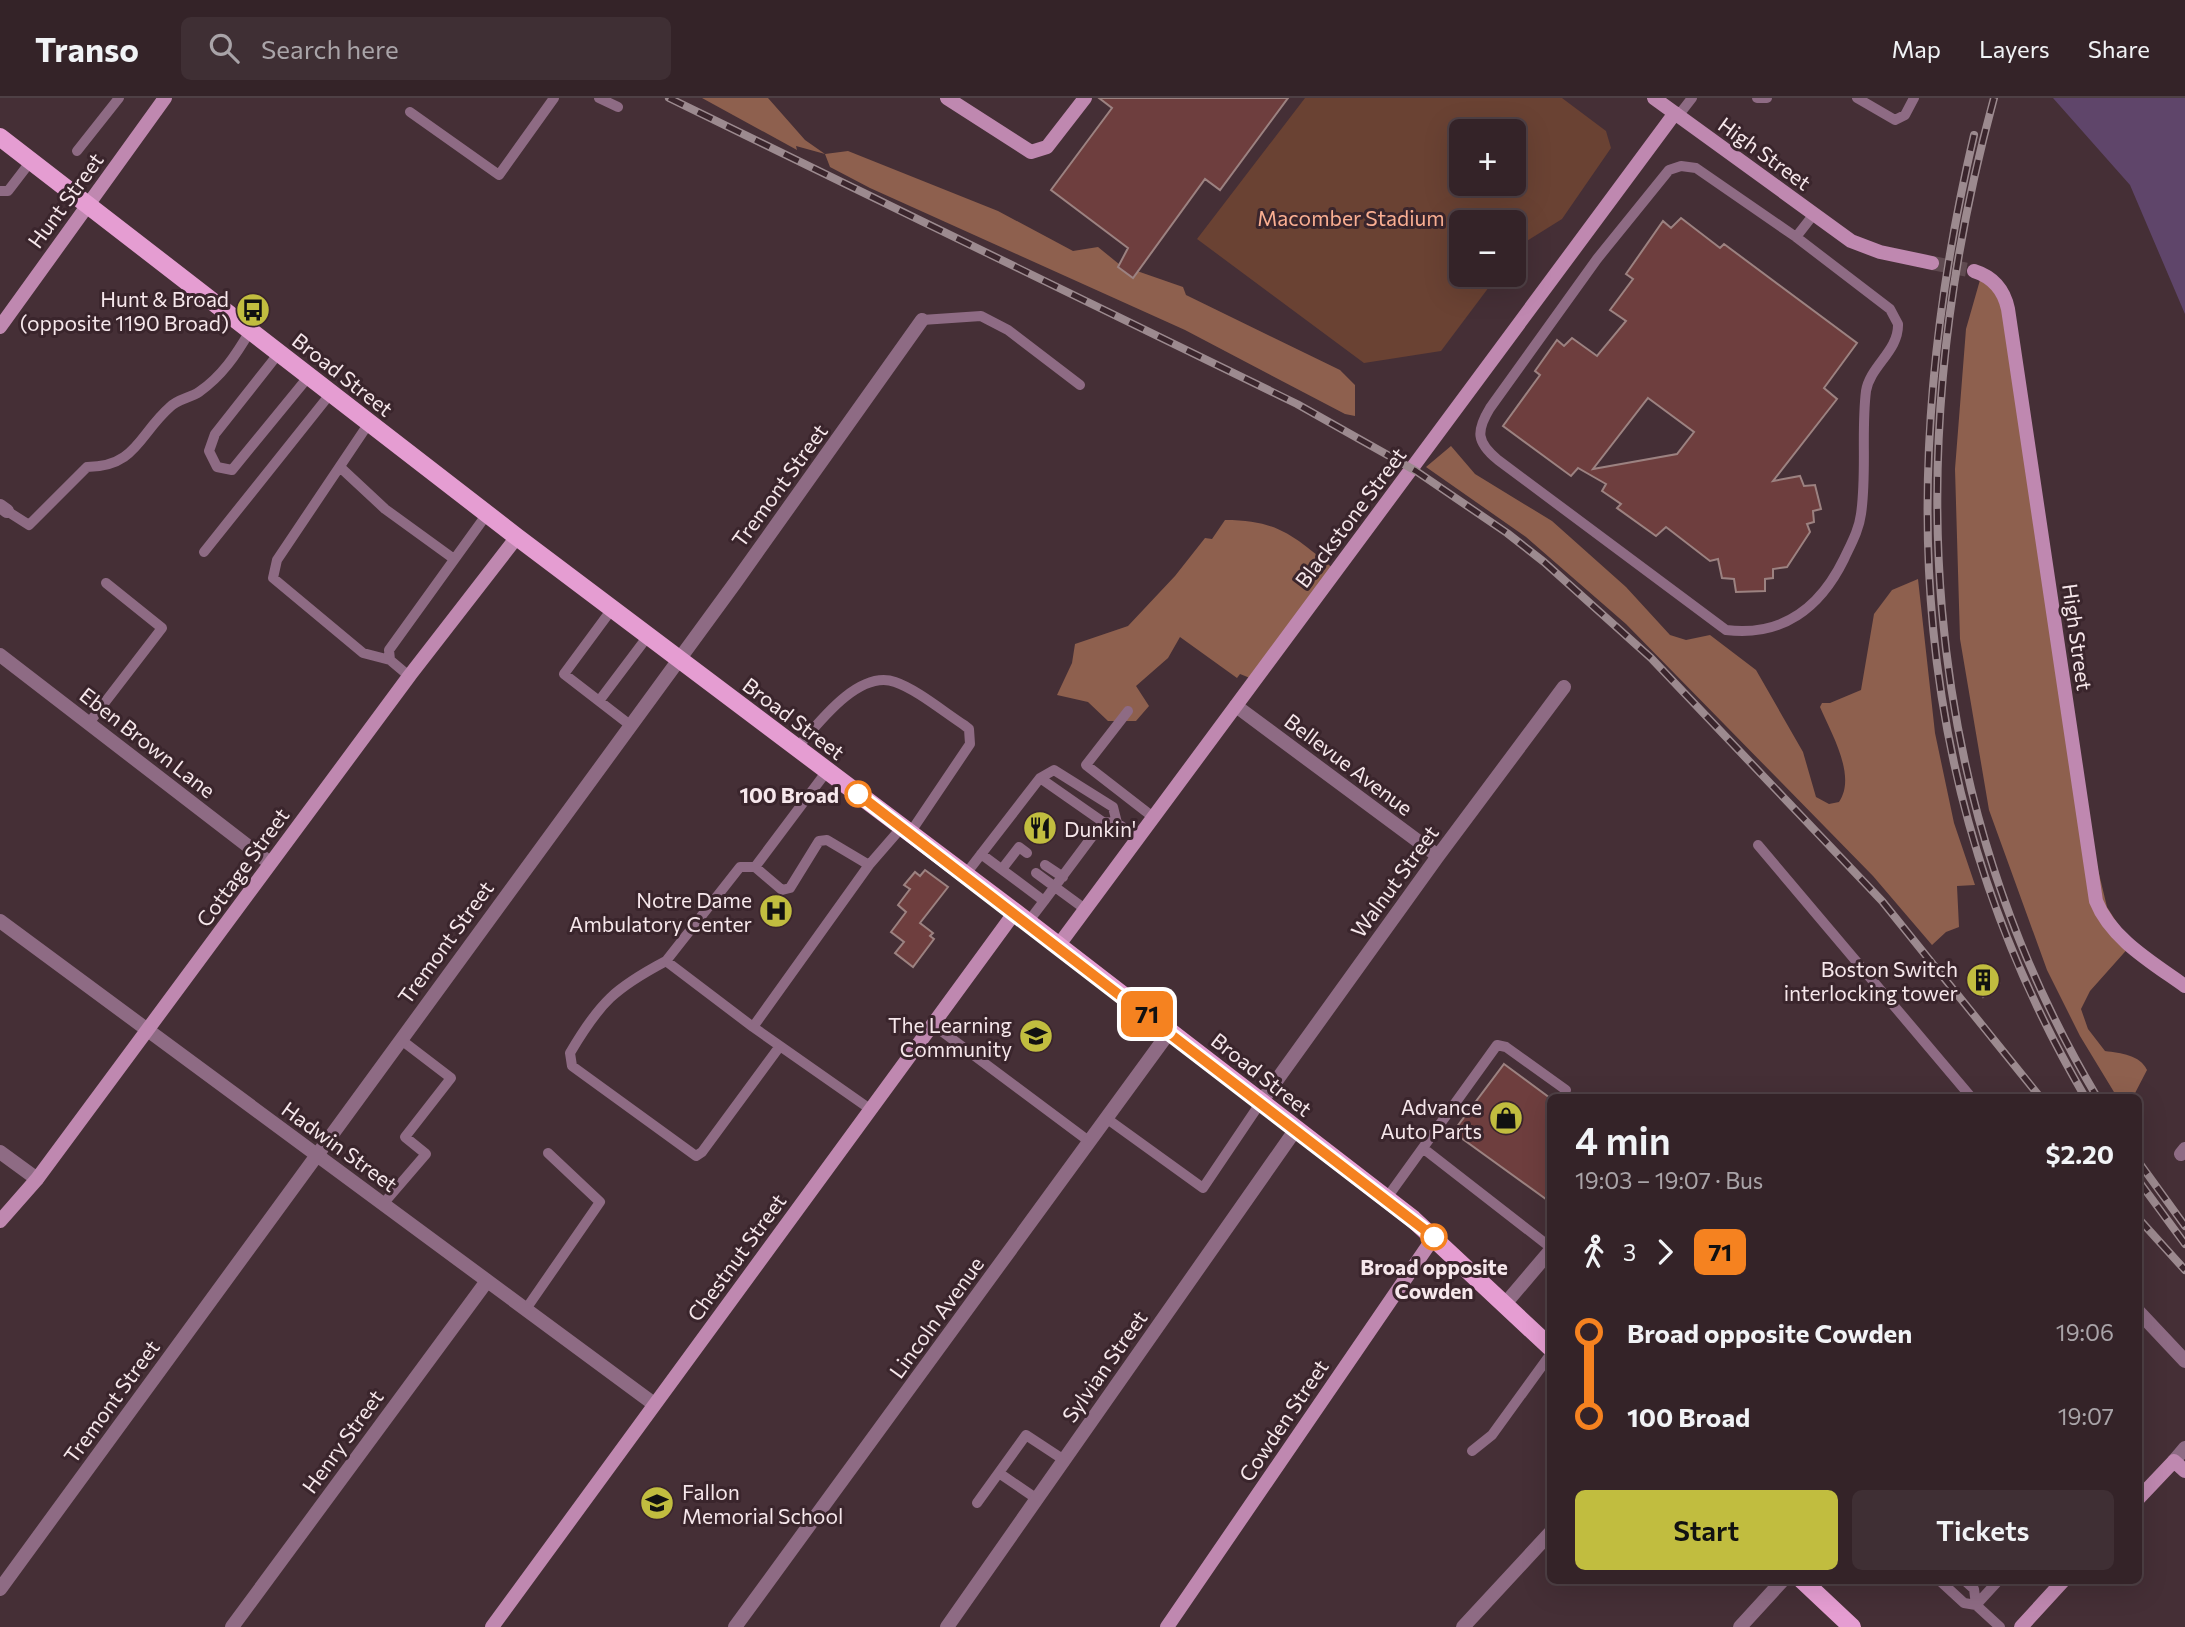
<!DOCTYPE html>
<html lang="en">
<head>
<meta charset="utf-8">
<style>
	:root { --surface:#342328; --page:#3f2f34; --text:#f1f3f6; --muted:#a9a4a8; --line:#4e4045; --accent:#c1bd3f }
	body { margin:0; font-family:Commissioner,sans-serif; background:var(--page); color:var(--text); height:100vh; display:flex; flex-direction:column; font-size:26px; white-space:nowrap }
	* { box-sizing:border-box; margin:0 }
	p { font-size:23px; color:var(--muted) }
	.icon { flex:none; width:38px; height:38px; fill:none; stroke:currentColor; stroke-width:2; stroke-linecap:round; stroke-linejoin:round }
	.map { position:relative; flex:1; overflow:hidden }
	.side { position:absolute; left:1547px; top:996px; width:595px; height:490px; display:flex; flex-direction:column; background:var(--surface); border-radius:10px; box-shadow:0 7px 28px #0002,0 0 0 2px var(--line) }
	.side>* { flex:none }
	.badge { padding:0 14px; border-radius:10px; font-size:24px; line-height:46px }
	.tools { position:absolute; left:1449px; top:21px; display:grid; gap:14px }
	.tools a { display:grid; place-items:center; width:77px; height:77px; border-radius:10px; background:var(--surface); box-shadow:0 7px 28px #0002,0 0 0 2px var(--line); font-size:35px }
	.map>.badge { position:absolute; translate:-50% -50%; box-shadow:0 0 0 4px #fff }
	.legs { display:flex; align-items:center; gap:10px; height:77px; padding:0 28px; font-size:23px }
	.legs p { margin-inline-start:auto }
	.head { display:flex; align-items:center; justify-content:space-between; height:119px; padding:0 28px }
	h1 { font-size:38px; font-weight:600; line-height:52px }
	.button { display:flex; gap:14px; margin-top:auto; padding:14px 28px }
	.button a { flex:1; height:80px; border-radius:10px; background:var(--accent); color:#111; font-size:28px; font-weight:600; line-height:80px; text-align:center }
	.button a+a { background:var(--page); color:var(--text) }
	ul { padding:0 28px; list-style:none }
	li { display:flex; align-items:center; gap:24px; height:84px; font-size:26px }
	li i { display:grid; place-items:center; width:10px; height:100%; margin:0 9px; background:currentColor }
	li i::after { content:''; width:18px; height:18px; margin:-9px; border:5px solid; border-radius:50%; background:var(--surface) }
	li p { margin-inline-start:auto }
	li:first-child i { background:linear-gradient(#0000 50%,currentColor 0) }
	li:last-child i { background:linear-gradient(currentColor 50%,#0000 0) }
	header { display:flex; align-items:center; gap:42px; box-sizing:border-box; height:98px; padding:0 35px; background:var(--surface); border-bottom:2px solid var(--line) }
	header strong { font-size:33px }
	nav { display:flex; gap:38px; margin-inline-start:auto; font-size:24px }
	.search { width:490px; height:63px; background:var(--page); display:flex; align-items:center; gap:18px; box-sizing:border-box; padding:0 24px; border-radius:10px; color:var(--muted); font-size:26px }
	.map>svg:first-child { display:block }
</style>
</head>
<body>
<header>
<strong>Transo</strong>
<div class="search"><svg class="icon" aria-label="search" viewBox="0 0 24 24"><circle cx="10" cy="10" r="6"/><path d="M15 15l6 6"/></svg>Search here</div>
<nav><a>Map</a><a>Layers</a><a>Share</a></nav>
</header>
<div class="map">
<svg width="2185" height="1529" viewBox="0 0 2185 1529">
	<rect width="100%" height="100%" fill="#452f36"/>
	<path fill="#6a4233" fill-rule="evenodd" d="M1305,0H1562L1606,33L1611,50L1562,121L1519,148L1514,155V124H1461V177H1498L1441,253L1364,265L1197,141ZM1514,33V86H1461V33Z"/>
	<path fill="#8e604e" d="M702,0H768L805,42L825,56L848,53L998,113L1073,153L1098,149L1130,175L1137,173L1183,189L1186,197L1340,272L1355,287V318L1345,316L1185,232L870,90L830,69L825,56L796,48L797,52Z
		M1980,182L1990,187L2017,235L2094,755L2107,809L2131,847L2090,893L2081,911L2088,931L2105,953C2121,955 2140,957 2147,972L2133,999H2117L2080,938L2047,872L1989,712L1960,541L1955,371L1966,231Z
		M1451,348L1475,376L1552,423L1626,489L1670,537L1686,542L1710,537L1756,572L1803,654L1816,699L1829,706L1839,704C1857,678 1831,635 1820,609L1822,605H1830L1861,592L1874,516L1892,492L1918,481L1935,635L1954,725L1975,787L1957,788L1959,829L1946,834L1932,847L1873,778L1626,526L1526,439L1426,369Z
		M1225,422C1282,422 1296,441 1339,475L1260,584L1240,576L1237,580L1180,539L1168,560L1136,588L1149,608L1136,623H1108L1088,604L1057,597L1072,565L1075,546L1128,528L1175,478L1205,440L1212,441Z"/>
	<path fill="#5f456a" d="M2053,0H2185V216L2130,87Z"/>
	<path fill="#6e3e3e" stroke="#9c8281" stroke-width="2" fill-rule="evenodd" d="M1099,0H1288L1220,92L1205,81L1133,180L1118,169L1128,150L1051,92L1112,10Z
		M1681,120L1720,150L1724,146L1857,245L1824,290L1837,301L1773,383L1800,378L1804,388L1815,387L1821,411L1813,413L1814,424L1807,426L1810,434L1787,469L1773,471V480L1765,481V493L1736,494L1734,481L1722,480L1718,461L1710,463L1666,429L1656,438L1617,410L1621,406L1602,393L1606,386L1578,370L1571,378L1503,328L1540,277L1535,273L1557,242L1564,248L1572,240L1597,258L1626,223L1610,212L1633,181L1626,176L1663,123L1671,130ZM1648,300L1694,334L1677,356L1593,371Z
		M925,772L948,789L920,825L933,835L930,838L934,841L913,869L895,855L904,844L891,834L906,814L898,807L910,791L904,787L915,774L920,778Z
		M1983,866L1999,885L1983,899L1967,880Z
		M1504,966L1550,1000V1104L1453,1034Z"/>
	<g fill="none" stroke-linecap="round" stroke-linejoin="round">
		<path stroke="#604b51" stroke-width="14" stroke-dasharray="14 7" stroke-linecap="butt" d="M1932,165L1974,173"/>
		<path stroke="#8e6b84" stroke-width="10" d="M599,0L618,9
			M1757,0H1767
			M1857,0L1895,22L1905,17L1914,0
			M410,14L499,77L554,0
			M1678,18L1692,0
			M77,53L119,0
			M0,93H8L31,63
			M1796,139L1696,70L1681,68L1669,72L1597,161L1490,310C1476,333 1476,344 1498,362L1726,532C1782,539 1820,510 1844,461C1851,446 1859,432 1861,416C1867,375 1861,333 1866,293C1870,268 1899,253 1898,226L1890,211L1796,139L1814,116
			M922,222L981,218L1008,232L1080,287
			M279,255L215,336L209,353L217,369L232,372L309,278
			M369,325L277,462L273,480L363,555L390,562
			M341,370L385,411L454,461
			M7,413L29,427L87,369C136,369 139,336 170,309C178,301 190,300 199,294C222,278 236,257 250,233
			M204,454L331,295
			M612,511L564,576L630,627
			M409,578L390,562L389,552L487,416
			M599,603L648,538
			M1128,613L1086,667L1153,719
			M89,625L162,530L106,485
			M797,650C817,627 858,571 895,584C916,591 944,614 964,627L969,631L970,646L910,735
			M1040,680L1103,724L1117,725L1138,740
			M1758,747L1971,999
			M981,756L1044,803L1103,724
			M1045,767L1063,779
			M755,769L827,673
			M1002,771L1019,749L1027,755
			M1036,775L1085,811
			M965,777L1040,680L1054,672L1113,709L1117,725
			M1028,824L1044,803
			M666,863C615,890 600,904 570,955L572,968L696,1058L702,1054L780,948
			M932,926L1090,1044
			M753,929L869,767
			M870,1011L753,929L666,863L740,769H755L782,792L790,790L819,743L827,742L869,767L902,729
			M1106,1020L1203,1090L1261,1004
			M1424,1051L1550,1149
			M1386,1101L1497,947L1506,949L1566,992
			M383,1106L426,1056L405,1039L451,980L400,941
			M526,1211L600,1104L548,1055
			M1472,1353L1492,1337L1550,1257
			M999,1375L1037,1401
			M977,1405L1026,1337L1064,1362
			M1939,1482L1964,1505L1976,1507L1999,1482
			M1964,1482L1974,1491L1976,1507L2000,1529"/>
		<path stroke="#8e6b84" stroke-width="14" d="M0,408L7,413
			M0,557L270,765
			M1236,608L1438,758
			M0,823L654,1306
			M1261,1004L1438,758L1564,589
			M0,1054L37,1081
			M2181,1056L2185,1051
			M1505,1206L1550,1153
			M2138,1213L2185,1263
			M2174,1363L2185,1350
			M0,1491L735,485L922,222
			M232,1529L487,1183
			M735,1529L1170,933
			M947,1529L1296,1031
			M1463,1529L1550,1435
			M1740,1529L1783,1482"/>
		<path stroke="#bf88b0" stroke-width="14" d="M947,0L1031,54L1047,49L1085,0
			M1654,0L1851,143L1880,154L1932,165
			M1974,173C1993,179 2004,192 2008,211L2096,803C2111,841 2153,865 2185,888
			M0,229L165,0
			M1058,848L1675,15
			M0,1123L37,1081L410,577L517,439
			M2138,1401L2174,1363L2185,1373
			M492,1529L1015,814
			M1167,1529L1434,1139
			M2021,1529L2064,1482"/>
		<path stroke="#e59dd2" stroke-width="18" d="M0,39L517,439L1015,814L1413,1121L1550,1249
			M1802,1482L1852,1529"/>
		<g stroke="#9c8a8f" stroke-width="8">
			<path id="rail" d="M669,0L1297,306L1416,373L1507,435L1544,464L1651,560L1882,803L2040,999
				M1994,0C1901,341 1914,691 2097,999
				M1974,37C1895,375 1907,695 2085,999
				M2138,1063L2185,1128
				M2138,1082L2185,1146
				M2138,1120L2185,1172"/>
		</g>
		<use href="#rail" stroke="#3a252c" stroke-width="5" stroke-dasharray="16" stroke-linecap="butt"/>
	</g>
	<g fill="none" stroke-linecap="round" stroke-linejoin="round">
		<g stroke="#fff" stroke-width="16">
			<path id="line-1" d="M858,696L1434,1139"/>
		</g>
		<use href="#line-1" stroke="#f58220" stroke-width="10"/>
	</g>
	<defs>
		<g id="bus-disc" transform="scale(1.75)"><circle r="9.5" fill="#c1bd3f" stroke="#3a252c"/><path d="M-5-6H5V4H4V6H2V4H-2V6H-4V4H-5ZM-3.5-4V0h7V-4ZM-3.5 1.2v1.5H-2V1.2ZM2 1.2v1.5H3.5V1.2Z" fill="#111"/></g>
		<g id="restaurant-disc" transform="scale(1.75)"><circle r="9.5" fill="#c1bd3f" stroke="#3a252c"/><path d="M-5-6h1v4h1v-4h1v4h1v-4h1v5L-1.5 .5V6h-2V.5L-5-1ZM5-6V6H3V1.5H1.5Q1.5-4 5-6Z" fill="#111"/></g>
		<g id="hospital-disc" transform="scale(1.75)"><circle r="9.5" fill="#c1bd3f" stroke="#3a252c"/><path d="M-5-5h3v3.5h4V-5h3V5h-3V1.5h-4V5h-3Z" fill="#111"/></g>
		<g id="building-disc" transform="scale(1.75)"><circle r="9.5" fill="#c1bd3f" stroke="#3a252c"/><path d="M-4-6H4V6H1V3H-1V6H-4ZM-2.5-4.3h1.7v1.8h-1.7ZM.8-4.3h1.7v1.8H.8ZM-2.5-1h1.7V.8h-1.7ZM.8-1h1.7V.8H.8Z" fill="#111"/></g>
		<g id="school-disc" transform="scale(1.75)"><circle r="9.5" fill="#c1bd3f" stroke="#3a252c"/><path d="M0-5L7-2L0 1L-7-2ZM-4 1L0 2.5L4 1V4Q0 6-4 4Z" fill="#111"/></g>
		<g id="shop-disc" transform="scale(1.75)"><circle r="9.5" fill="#c1bd3f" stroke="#3a252c"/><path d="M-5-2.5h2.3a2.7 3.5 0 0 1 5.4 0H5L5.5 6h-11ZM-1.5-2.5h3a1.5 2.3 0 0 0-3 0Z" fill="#111"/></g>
	</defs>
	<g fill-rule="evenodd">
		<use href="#bus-disc" x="253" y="212"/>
		<use href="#restaurant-disc" x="1040" y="730"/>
		<use href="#hospital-disc" x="776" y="813"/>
		<use href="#building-disc" x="1983" y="882"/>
		<use href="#school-disc" x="1036" y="938"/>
		<use href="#shop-disc" x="1506" y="1020"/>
		<use href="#school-disc" x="657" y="1405"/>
	</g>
	<g fill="#fff" stroke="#f58220" stroke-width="3.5">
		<circle cx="858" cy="696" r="12"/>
		<circle cx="1434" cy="1139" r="12"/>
	</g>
	<g text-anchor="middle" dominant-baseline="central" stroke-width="6" stroke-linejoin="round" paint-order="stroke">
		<g font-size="21" fill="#f6e7eb" stroke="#3a252c">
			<text transform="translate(1765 55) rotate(36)">High Street</text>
			<text transform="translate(65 102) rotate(-54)">Hunt Street</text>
			<text transform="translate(343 276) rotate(38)">Broad Street</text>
			<text transform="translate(779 387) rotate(-54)">Tremont Street</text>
			<text transform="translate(1350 419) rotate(-53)">Blackstone Street</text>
			<text transform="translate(2078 539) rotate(82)">High Street</text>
			<text transform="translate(794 620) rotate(37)">Broad Street</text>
			<text transform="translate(148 644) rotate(38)">Eben Brown Lane</text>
			<text transform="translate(1349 666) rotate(37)">Bellevue Avenue</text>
			<text transform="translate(242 769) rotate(-54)">Cottage Street</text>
			<text transform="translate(1394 783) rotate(-54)">Walnut Street</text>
			<text transform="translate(445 844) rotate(-54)">Tremont Street</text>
			<text transform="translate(1262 976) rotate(38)">Broad Street</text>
			<text transform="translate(340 1048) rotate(36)">Hadwin Street</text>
			<text transform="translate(736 1159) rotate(-54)">Chestnut Street</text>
			<text transform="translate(936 1219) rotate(-54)">Lincoln Avenue</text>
			<text transform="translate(1104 1268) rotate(-55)">Sylvian Street</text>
			<text transform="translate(111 1303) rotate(-54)">Tremont Street</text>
			<text transform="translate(1283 1322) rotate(-56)">Cowden Street</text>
			<text transform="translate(342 1343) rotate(-54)">Henry Street</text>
		</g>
		<g font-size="21" fill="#faaf92" stroke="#3a252c">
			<text x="1351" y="119">Macomber Stadium</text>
		</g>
		<g font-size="21" fill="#f6e7eb" stroke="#3a252c" text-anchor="end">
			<text x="229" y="200">Hunt &amp; Broad<tspan x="229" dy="24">(opposite 1190 Broad)</tspan></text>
			<text x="1064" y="730" text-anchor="start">Dunkin'</text>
			<text x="752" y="801">Notre Dame<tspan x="752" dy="24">Ambulatory Center</tspan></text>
			<text x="1958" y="870">Boston Switch<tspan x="1958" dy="24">interlocking tower</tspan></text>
			<text x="1012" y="926">The Learning<tspan x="1012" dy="24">Community</tspan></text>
			<text x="1482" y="1008">Advance<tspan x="1482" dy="24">Auto Parts</tspan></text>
			<text x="682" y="1393" text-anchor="start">Fallon<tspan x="682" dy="24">Memorial School</tspan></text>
		</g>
		<g font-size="21" font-weight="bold" fill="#f6e7eb" stroke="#3a252c" text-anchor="end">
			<text x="839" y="696">100 Broad</text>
			<text x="1434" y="1168" text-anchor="middle">Broad opposite<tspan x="1434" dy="24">Cowden</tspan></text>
		</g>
	</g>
</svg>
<div class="tools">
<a>+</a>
<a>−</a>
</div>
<b class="badge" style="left:1147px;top:916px;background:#f58220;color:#111">71</b>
<section class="side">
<div class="head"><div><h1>4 min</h1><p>19:03 – 19:07 · Bus</p></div><b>$2.20</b></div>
<div class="legs"><svg class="icon" aria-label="walk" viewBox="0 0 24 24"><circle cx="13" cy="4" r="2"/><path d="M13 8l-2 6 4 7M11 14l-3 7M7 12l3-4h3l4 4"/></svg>3<svg class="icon" aria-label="forward" viewBox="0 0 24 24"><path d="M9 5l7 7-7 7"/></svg><b class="badge" style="background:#f58220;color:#111">71</b></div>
<ul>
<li><i style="color:#f58220"></i><b>Broad opposite Cowden</b><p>19:06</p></li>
<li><i style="color:#f58220"></i><b>100 Broad</b><p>19:07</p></li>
</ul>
<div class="button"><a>Start</a><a>Tickets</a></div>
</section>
</div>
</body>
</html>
